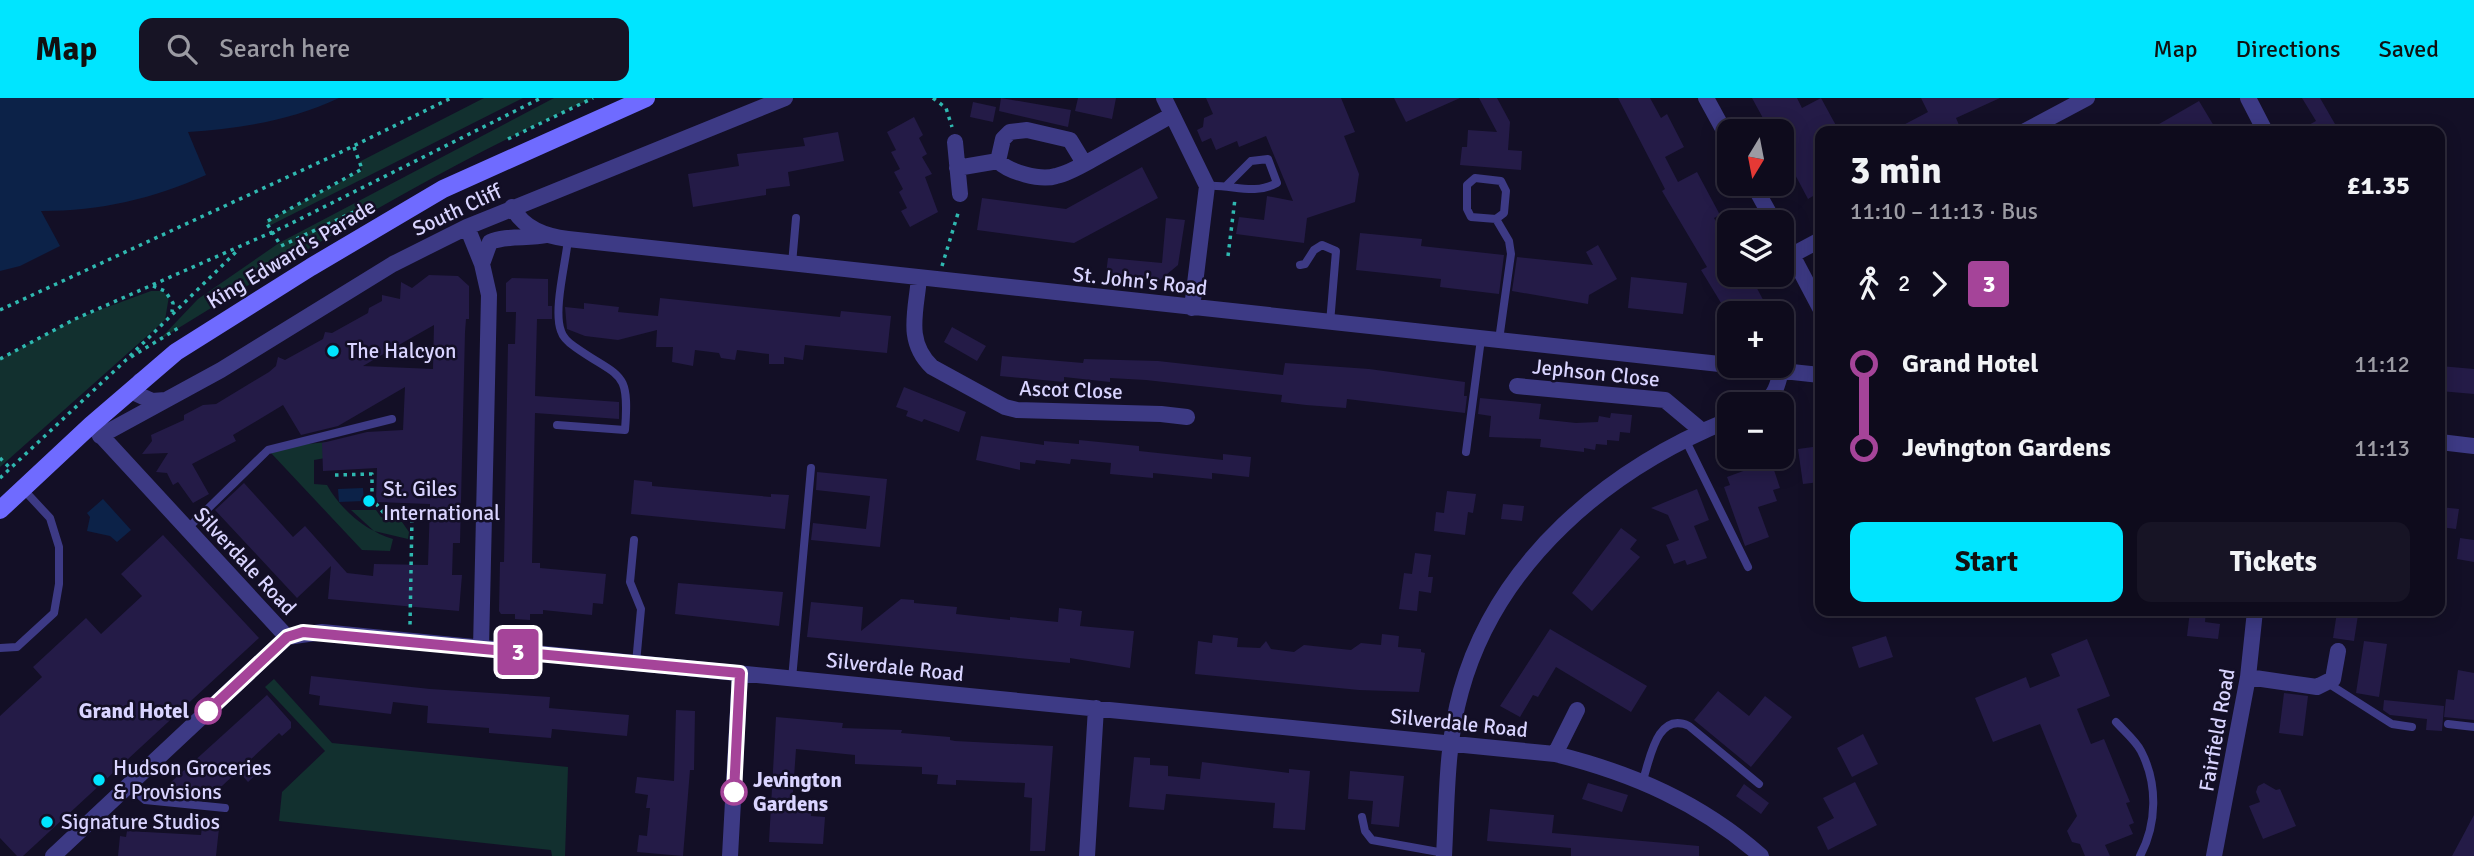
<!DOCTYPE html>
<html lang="en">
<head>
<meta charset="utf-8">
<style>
	:root { --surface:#0e0b1c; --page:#171425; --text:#f1f3f6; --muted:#9b9ba3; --line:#2e2b3b; --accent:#00e5ff }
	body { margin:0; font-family:Signika,sans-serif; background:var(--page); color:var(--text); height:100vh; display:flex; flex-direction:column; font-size:26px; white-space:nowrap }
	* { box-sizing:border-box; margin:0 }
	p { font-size:23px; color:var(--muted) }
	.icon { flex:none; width:38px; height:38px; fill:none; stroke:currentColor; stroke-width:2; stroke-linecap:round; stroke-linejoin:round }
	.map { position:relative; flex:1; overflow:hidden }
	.sheet { position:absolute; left:1815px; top:28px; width:630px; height:490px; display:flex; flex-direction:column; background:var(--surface); border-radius:14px; box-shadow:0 4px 18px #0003,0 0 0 2px var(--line) }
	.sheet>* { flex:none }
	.badge { padding:0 14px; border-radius:5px; font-size:24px; line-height:46px }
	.needle { width:46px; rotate:190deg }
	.tools { position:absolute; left:1717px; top:21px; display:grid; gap:14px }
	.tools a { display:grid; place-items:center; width:77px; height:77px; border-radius:14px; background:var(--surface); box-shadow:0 4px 18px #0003,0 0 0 2px var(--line); font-size:35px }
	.map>.badge { position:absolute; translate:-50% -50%; box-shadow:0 0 0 4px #fff }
	.legs { display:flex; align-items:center; gap:10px; height:77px; padding:0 35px; font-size:23px }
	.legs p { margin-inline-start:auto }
	.head { display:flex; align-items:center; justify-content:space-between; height:119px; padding:0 35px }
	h1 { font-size:38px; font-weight:700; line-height:52px }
	.cta { display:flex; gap:14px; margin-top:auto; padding:14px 35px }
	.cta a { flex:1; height:80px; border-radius:14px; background:var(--accent); color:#111; font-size:28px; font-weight:700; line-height:80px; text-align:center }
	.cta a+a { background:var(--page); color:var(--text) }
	ul { padding:0 35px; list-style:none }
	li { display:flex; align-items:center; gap:24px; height:84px; font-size:26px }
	li i { display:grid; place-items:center; width:10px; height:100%; margin:0 9px; background:currentColor }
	li i::after { content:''; width:18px; height:18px; margin:-9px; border:5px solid; border-radius:50%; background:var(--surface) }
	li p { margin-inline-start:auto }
	li:first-child i { background:linear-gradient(#0000 50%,currentColor 0) }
	li:last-child i { background:linear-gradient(currentColor 50%,#0000 0) }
	header { display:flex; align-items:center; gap:42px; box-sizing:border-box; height:98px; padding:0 35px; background:var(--accent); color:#111 }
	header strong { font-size:33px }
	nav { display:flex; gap:38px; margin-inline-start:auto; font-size:24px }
	.search { width:490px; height:63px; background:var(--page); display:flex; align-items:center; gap:18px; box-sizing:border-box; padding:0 24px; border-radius:14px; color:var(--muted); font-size:26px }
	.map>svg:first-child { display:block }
</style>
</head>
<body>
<header>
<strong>Map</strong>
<div class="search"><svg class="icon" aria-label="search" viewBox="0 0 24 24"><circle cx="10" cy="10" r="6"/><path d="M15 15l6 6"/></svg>Search here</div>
<nav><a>Map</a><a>Directions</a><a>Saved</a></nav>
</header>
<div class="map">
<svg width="2474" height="758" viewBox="0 0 2474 758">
	<rect width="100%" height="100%" fill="#130f26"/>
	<path fill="#12302f" d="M484,0H523L269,128L266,124L362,72L359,64Z
		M554,0H593C441,68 300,155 159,242L198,201L279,145Z
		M151,193H161L169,198L165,222L0,369V261L75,221Z
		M328,344L331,359L314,362V386L327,387C341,412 366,433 393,441L390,453L362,452L271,355L297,347Z
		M351,412H376L381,419L402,424L409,434L408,441L374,433Z
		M274,581L332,645L568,669L565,758H552L551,752L279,723L282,694L325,653L265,589Z"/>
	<path fill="#0c2248" d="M0,0H339C292,22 240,31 188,34L206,77C152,101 101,113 41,113L60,148L20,168L0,173Z
		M363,390L364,403L339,404L338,391Z
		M103,401L131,432L117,444L110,438L87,433L90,419L87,415Z"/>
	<path fill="#241b47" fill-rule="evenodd" d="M1001,0L1071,12L1068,29L999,13Z
		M1078,0H1116L1112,21L1075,13Z
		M1206,0H1341L1355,34L1344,38L1359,76L1355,104L1307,120L1304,145L1236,136L1239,119L1264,122L1267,98L1293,103L1266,38L1239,49L1237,43L1216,52L1211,40L1202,44L1197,32L1203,29L1204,20L1213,16Z
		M1394,0H1460L1406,24Z
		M1479,0H1497L1510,24L1508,52L1522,53L1521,72L1460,67L1462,49H1467L1468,32L1497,34Z
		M1618,0H1650L1661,20L1667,16L1684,49L1665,59L1678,84L1697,74L1720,117L1714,120L1729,148V189L1750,177L1770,215H1729V218L1701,172L1707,169L1662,93L1665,91Z
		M1752,0H1797L1802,10L1821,0L1839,33H1820V94L1808,101L1782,52V33H1770Z
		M1921,0H2000L1956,20L1959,27L1945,33H1892L1928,14Z
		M2302,0H2320L2339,33H2298L2316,23Z
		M2199,3L2217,33H2147Z
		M973,4L996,9L993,24L970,19Z
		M914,19L923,37L919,40L927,56L922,59L932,76L925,79L938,114L910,129L901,113L907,110L899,94L903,91L894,74L900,71L891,54L896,52L887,34Z
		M838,34L844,63L788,74L790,88L766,91V97L693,109L688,76L739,68L737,56L805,48L803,40Z
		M1142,69L1158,100L1074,145L977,132L982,100L1066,111Z
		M1166,120L1185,122L1178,167L1160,182L1106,176L1108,160L1162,165Z
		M1360,135L1422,141L1421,148L1504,157L1499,196L1440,189L1441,181L1356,172Z
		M1598,147L1617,181L1589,197L1588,206L1512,193L1517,159L1593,167L1586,154Z
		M429,177L458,178L469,188V221H466L465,234L460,445H453L452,477H462L459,513L328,501L331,468L297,500L215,412L244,385L293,439L305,428L347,475L373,478L374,466L428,467L430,406L376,404L377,370L323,373L322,345L367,334L403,332L405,289L338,328L301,337L283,307L233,337L236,343L192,366L209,396L193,405L178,384L173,387L167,375L156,374L168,355L142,356L152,343L151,337L184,322V317L203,307L216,306L269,274L276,268L278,259L285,262L323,241L325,234L332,235L368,215L369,210L382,203V197L400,201L401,184L412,190ZM434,227L433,271L363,268L404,244Z
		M1631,179L1687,185L1683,216L1628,210Z
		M512,180L548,181V208H552V221H537L535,298L619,304V321L535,315L532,465H540V470L606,476L603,506L593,505L592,517L543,512V516H530V522L515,521V516H501L499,513L500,464H504L508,246H515L516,214H506V185Z
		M660,200L840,219L841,213L891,218L887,255L805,247L803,262L784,259V266H769V256L737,252L735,262L721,260L719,255L695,252L693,268L672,264L673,249H656L657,232L618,242L585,238L567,231L565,209L584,211V205L619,209L618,214L658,218Z
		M952,229L986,248L977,263L944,244Z
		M1002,258L1083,265L1084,261L1158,263L1283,277L1285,265L1369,271L1465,284L1464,298H1467L1465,315L1347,301L1346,310L1306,307L1281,304L1282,297L1146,282L1110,280V284L1064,279V284L1000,278Z
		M2440,268L2474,271V296L2440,293Z
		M904,289L966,314L959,334L924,321L922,324L906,318L908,313L896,309Z
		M1480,300L1541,306L1539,321L1576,325L1598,324L1599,318L1610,320L1611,315L1632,317L1630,335L1620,334L1619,343L1607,342V347L1596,346L1595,352L1584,350V354L1540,349L1541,341L1489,339L1491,318L1478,316Z
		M981,338L1044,347V343L1079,346V342L1139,348V353L1223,362V356L1251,359L1249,379L1212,375V381L1153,375V380L1110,376L1111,365L1071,361L1070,366L1036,362L1035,366L1020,364V372L976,362Z
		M1820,348V384L1803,386L1798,351Z
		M1765,365L1768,371L1773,369L1780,390L1773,392L1777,403L1758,409L1769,439L1745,448L1724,389L1730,387L1727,379Z
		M817,374L887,381L880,449L811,442L813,425L866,431L870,398L816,392Z
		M634,382L652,384V388L771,399V396L789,397L785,431L631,416Z
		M1697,391L1709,422L1694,428L1707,460L1687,467L1685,462L1674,466L1666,447L1679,442L1668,417L1651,410Z
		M1447,393L1476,396L1473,415L1468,414L1465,437L1434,433L1436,414L1444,415Z
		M1503,406L1524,408L1522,423L1501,421Z
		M2440,409L2459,411L2456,431L2440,429Z
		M1621,430L1637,442L1630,451L1640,459L1592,513L1572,495Z
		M163,437L259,540L23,758H17L0,740V618L42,579L33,569L86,520L101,536L142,498L121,476Z
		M2460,440L2474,442V464L2457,461Z
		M1415,455L1431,457L1428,479H1433L1431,495L1419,493L1417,513L1399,511L1404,475L1412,476Z
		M678,485L783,494L779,528L675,516Z
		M901,501L914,502V505L957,509L956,516L1010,522V519L1058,524L1059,510L1082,513L1080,528L1134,533L1130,570L1070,560V565L807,539L811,504L863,509L861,533Z
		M2190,513H2206L2205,524L2220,526L2218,541L2187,538Z
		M2337,514L2358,517L2354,543L2333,540Z
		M1550,531L1647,588L1631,614L1556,569L1538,599L1533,597L1520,619L1500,608Z
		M1382,536L1399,538L1398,549L1421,551V554L1425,555L1419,594L1359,592L1195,576L1198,543L1212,545L1213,537L1238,540L1237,549L1260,550L1266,543L1271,551L1294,554L1304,547L1351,552L1361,545L1381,547Z
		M1886,538L1893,559L1859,570L1852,549Z
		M2087,541L2110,598L2077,611L2091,646L2104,641L2130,704L2126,705L2134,725L2129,727L2133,736L2105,747L2110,758H2085L2080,746L2072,744L2067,733L2077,718L2040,626L1993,644L1975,600L2026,579L2030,590L2060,578L2051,556Z
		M2364,543L2387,546L2379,599L2356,595Z
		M2458,572L2474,575V622L2444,619L2446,601L2454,602Z
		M311,578L430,591L550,599L549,610L629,617L627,638L552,631L551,640L489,635V630L427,625L428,608L393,604L391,616L319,607L320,598L309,596Z
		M1718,593L1749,618L1765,598L1792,619L1751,669L1694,622Z
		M2284,595L2308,598L2303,638L2279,635Z
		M267,597L291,624V630L282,638L279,635L249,663L259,674L248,684L238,673L207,702L168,698L170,685Z
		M2384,602L2444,608L2442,633L2426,632L2427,621L2390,617L2383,612Z
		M676,612L695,613L694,672H690L683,758L637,754L639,737L647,738L650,710H646L648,697L635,695L637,679L674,683Z
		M776,619L843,625L842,630L902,632L901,635L950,639V642L955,643L1053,648L1045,753H1030L1032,700L1024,699L1025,685L956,682V687L937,686L938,677L922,676V669L855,666V657L796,651L792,708L811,709V718L825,719L823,746L769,744Z
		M1863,636L1878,666L1852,679L1837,650Z
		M1134,659L1150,660V667L1168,668V678L1200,681L1202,664L1289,675V671L1310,673L1305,732L1273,730L1275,705L1166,696L1164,712L1129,709Z
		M1350,673L1404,678L1399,729L1371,726L1373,703L1348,701Z
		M1855,684L1877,727L1828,752L1817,729L1834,720L1823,700Z
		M1588,685L1628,697L1622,714L1582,701Z
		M2264,685L2276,692L2280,691L2296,728L2263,741L2249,708L2260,704L2256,694L2258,688Z
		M1744,686L1769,705L1761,716L1736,698Z
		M1490,711L1554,717L1552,735L1699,748V758H1571V750L1487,743Z
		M2474,717V758H2452Z
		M202,729L219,730L216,758H118L120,738L126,739L127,733L201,737Z"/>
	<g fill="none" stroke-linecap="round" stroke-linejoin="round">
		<path stroke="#2fb8b0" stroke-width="3.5" stroke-dasharray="3.5 5" stroke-linecap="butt" d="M933,0L946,10L952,29
			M508,41L593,0
			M354,49L362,71L266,124L281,148L356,113L359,123
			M1228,158L1235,101
			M942,168L959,112
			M153,188L165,193L173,205L172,214
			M0,212L335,57L451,0
			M130,258L237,153
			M0,261L75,221L286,128L541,0
			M0,360L11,371
			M335,377L372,376V401L383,414L412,419L410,527
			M0,380L126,262L180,229"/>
		<path stroke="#3d3a85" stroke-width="8" d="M1207,88C1232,86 1253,98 1277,85L1268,61L1251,63L1227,87
			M1496,121L1504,115L1506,93L1501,83L1475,80L1467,87V111L1471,119L1496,121L1509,143L1511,156L1499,242
			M792,166L796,120
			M1300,167L1305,166L1314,152L1322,147L1336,153L1330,225
			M557,327L625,332C630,270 620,281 575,249C569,245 563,240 561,233C553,212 566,164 568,141
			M1685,341L1748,469
			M1466,354L1481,241
			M187,431L268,352L392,321
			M634,442L630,484L641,511L636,565
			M0,550L17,549L54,515L59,486V449L50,420L23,391
			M792,581L811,370
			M2326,584L2392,626L2412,629
			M2116,624C2124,633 2136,643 2141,653C2158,686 2157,726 2140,758
			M2448,626L2474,629
			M1643,682C1650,661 1657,613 1689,628L1759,686
			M129,688L145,702L225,710
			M1362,719L1365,733L1372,742L1444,755"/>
		<path stroke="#3d3a85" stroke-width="16" d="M1164,0L1207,88L1192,210
			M1706,0L1729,42
			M2248,0L2265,33
			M2025,33L2087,0
			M955,44L960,96
			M1084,65L1070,42L1027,32L1010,34L1003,41L998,63C1009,74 1040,83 1056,78C1070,75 1084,66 1097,59L1172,17
			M957,70L998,63
			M1753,86L1774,124
			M512,109C524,131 545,138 568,141L1729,267
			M467,129L482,166L489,197L481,550
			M1782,138L1820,210
			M1792,157L1820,142
			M482,166L490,144C506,137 528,141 547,137
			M919,180C916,214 905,243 932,269L1005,309L1017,312L1161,316L1187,319
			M1735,268L1820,277
			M140,283L137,296L152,303L166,302
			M1517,288L1665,302L1702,333
			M1763,306C1775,298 1778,286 1781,273
			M95,331L287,539
			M100,338L221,272L393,166L467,129L785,0
			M2440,344L2474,348
			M2248,579L2317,589L2333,581L2338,553
			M1555,656L1577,612
			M53,758L287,539L322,534L1555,656C1632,675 1701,705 1761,758
			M730,758L740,575
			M1087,758L1096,610
			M1444,758C1447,704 1446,646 1461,593C1497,463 1608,371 1729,322
			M2214,758L2248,579L2255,513"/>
		<path stroke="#6f6bff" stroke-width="18" d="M0,412L91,327L176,254L311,169L443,91L646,0"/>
	</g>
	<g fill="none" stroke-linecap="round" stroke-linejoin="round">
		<g stroke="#fff" stroke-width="16">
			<path id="line-1" d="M208,613L287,539L303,534L740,575L734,694"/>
		</g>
		<use href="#line-1" stroke="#a54499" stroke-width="10"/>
	</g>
	<g fill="#00e5ff" stroke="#130f26" stroke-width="2.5">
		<circle cx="333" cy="253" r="7"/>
		<circle cx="369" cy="403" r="7"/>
		<circle cx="99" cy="682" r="7"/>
		<circle cx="47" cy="724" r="7"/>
	</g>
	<g fill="#fff" stroke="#a54499" stroke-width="3.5">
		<circle cx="208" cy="613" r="12"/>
		<circle cx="734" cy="694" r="12"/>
	</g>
	<g text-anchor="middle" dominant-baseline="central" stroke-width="5" stroke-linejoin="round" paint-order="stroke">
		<g font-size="21" fill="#d9d4ff" stroke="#130f26">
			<text transform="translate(457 112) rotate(-25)">South Cliff</text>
			<text transform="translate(291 156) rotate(-31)">King Edward's Parade</text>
			<text transform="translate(1140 183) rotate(6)">St. John's Road</text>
			<text transform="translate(1596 275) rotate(6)">Jephson Close</text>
			<text transform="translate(1071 292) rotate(2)">Ascot Close</text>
			<text transform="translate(245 463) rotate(47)">Silverdale Road</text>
			<text transform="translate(895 569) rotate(6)">Silverdale Road</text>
			<text transform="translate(1459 625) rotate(6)">Silverdale Road</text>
			<text transform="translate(2217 632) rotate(-80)">Fairfield Road</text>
		</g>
		<g font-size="21" fill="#d9d4ff" stroke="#130f26" text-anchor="start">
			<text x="347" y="253">The Halcyon</text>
			<text x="383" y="391">St. Giles<tspan x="383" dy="24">International</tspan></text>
			<text x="113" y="670">Hudson Groceries<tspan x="113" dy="24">&amp; Provisions</tspan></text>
			<text x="61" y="724">Signature Studios</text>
		</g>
		<g font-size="21" font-weight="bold" fill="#d9d4ff" stroke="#130f26" text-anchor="end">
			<text x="189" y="613">Grand Hotel</text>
			<text x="753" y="682" text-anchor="start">Jevington<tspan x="753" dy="24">Gardens</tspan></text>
		</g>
	</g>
</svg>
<div class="tools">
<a><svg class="needle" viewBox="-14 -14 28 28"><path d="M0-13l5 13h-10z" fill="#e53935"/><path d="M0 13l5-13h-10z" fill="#9b9ba3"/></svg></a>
<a><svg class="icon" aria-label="layers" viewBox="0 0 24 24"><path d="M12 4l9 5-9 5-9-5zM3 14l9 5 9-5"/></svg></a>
<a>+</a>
<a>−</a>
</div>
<b class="badge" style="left:518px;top:554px;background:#a54499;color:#fff">3</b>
<section class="sheet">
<div class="head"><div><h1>3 min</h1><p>11:10 – 11:13 · Bus</p></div><b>£1.35</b></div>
<div class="legs"><svg class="icon" aria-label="walk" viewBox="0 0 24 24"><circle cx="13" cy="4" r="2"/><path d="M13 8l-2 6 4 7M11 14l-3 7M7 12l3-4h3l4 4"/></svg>2<svg class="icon" aria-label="forward" viewBox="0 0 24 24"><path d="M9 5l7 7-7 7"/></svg><b class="badge" style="background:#a54499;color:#fff">3</b></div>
<ul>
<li><i style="color:#a54499"></i><b>Grand Hotel</b><p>11:12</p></li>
<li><i style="color:#a54499"></i><b>Jevington Gardens</b><p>11:13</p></li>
</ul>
<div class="cta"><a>Start</a><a>Tickets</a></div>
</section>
</div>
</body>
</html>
